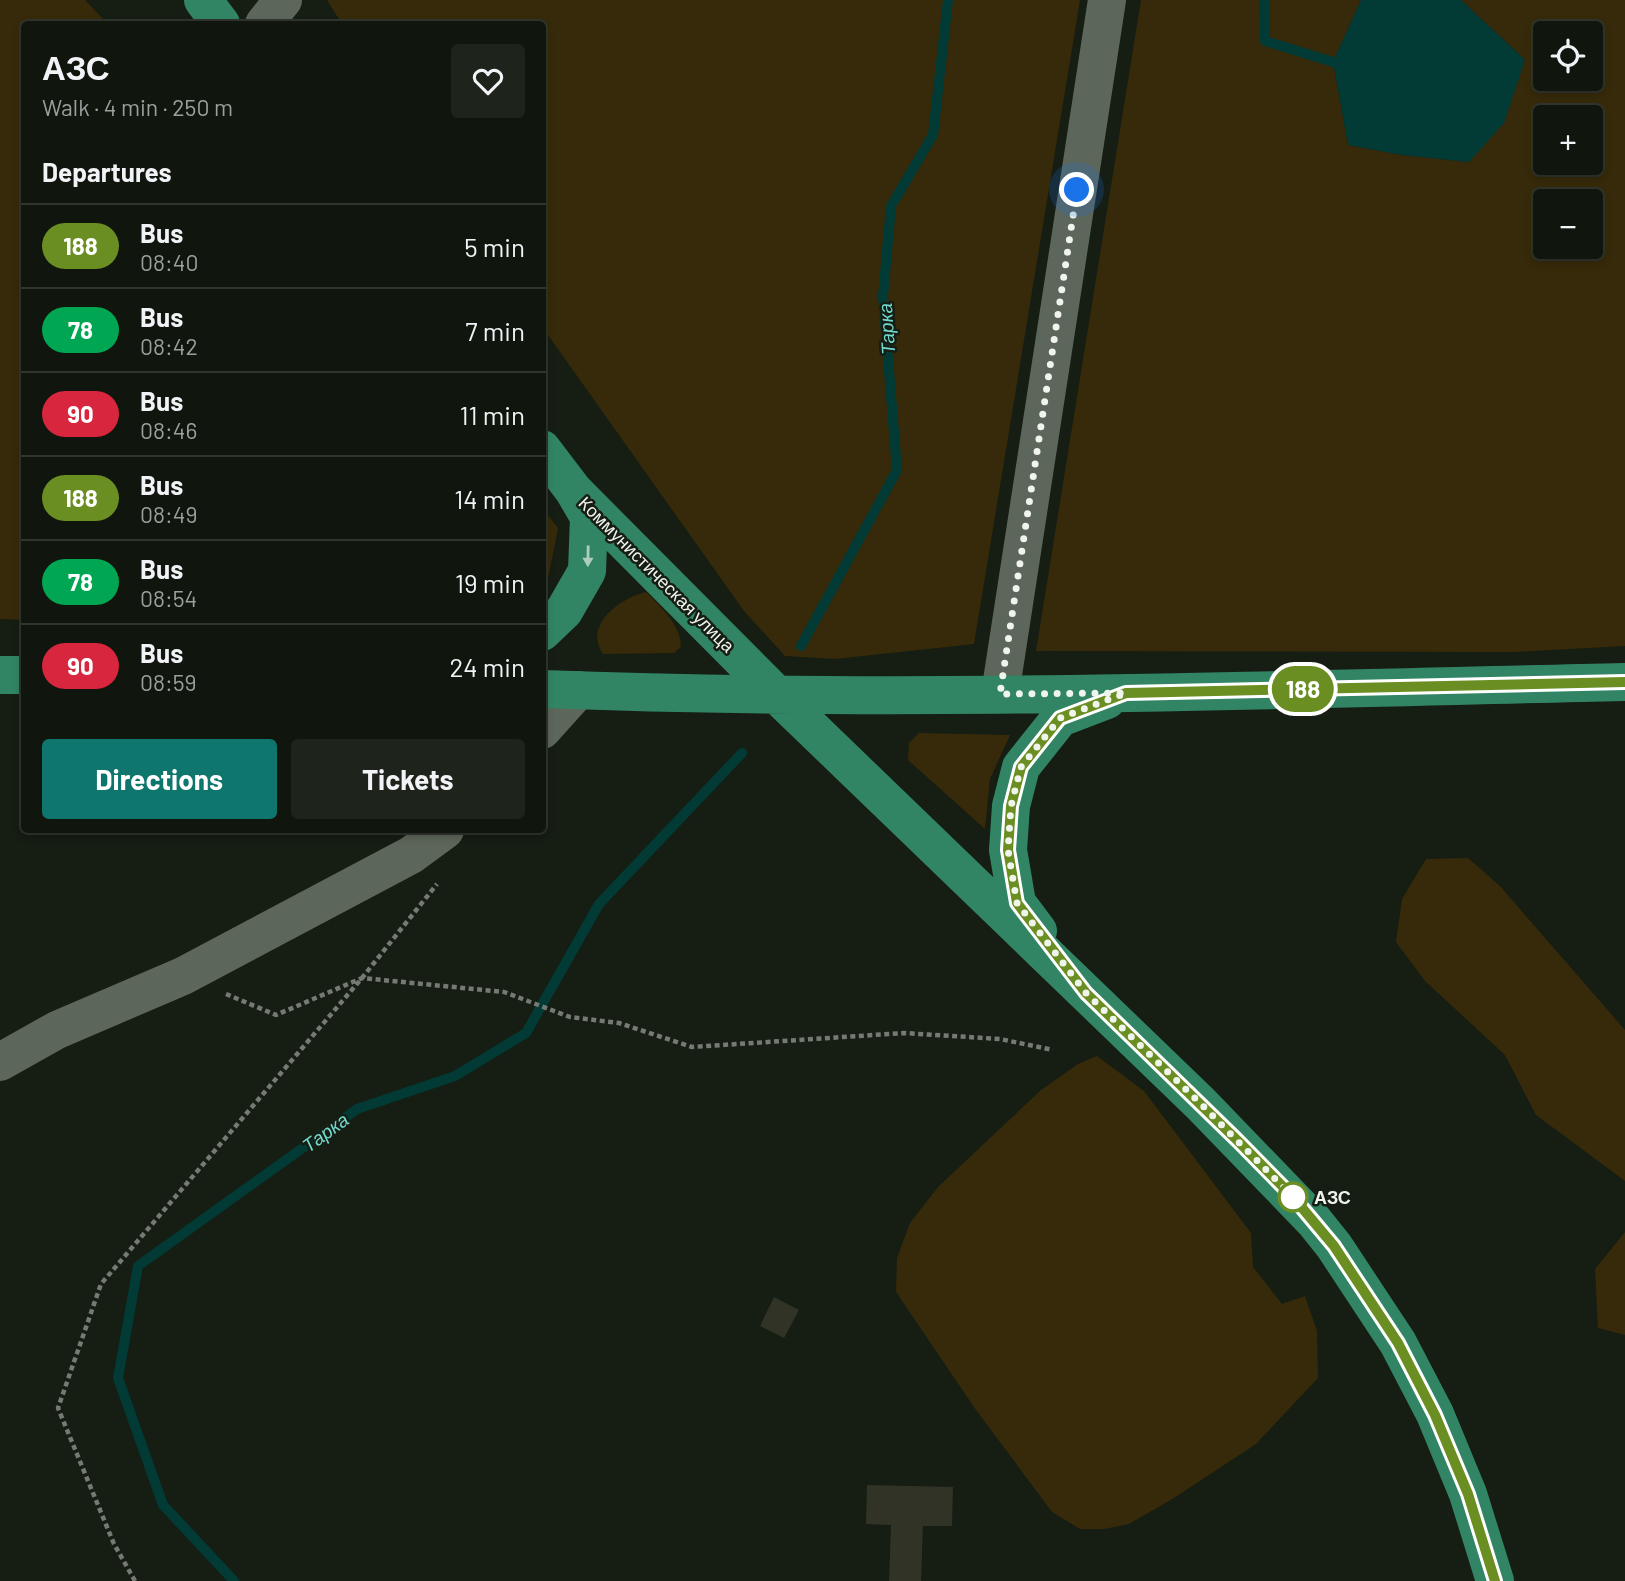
<!DOCTYPE html>
<html lang="en">
<head>
<meta charset="utf-8">
<style>
	:root { --surface:#10160e; --page:#1e231c; --text:#f1f3f6; --muted:#9c9f9e; --line:#30352e; --accent:#0f766e }
	body { margin:0; font-family:Barlow,sans-serif; background:var(--page); color:var(--text); height:100vh; display:flex; flex-direction:column; font-size:26px; white-space:nowrap }
	* { box-sizing:border-box; margin:0 }
	p { font-size:23px; color:var(--muted) }
	.icon { flex:none; width:38px; height:38px; fill:none; stroke:currentColor; stroke-width:2; stroke-linecap:round; stroke-linejoin:round }
	.map { position:relative; flex:1; overflow:hidden }
	.drawer { position:absolute; left:21px; top:21px; width:525px; height:812px; display:flex; flex-direction:column; background:var(--surface); border-radius:7px; box-shadow:0 4px 10px #0003,0 0 0 2px var(--line) }
	.drawer>* { flex:none }
	.badge { padding:0 14px; border-radius:23px; font-size:24px; line-height:46px }
	.buttons { position:absolute; left:1533px; top:21px; display:grid; gap:14px }
	.buttons a { display:grid; place-items:center; width:70px; height:70px; border-radius:7px; background:var(--surface); box-shadow:0 4px 10px #0003,0 0 0 2px var(--line); font-size:35px }
	.you { position:absolute; width:35px; height:35px; margin:-18px; border:5px solid #fff; border-radius:50%; background:#1a73e8; box-shadow:0 0 0 10px #1a73e833 }
	.map>.badge { position:absolute; translate:-50% -50%; box-shadow:0 0 0 4px #fff }
	h2 { padding:0 21px; font-size:26px; line-height:63px }
	.round { display:grid; place-items:center; flex:none; width:74px; height:74px; border-radius:7px; background:var(--page) }
	.head { display:flex; align-items:center; justify-content:space-between; height:119px; padding:0 21px }
	h1 { font-size:33px; font-weight:700; line-height:52px }
	.action { display:flex; gap:14px; margin-top:auto; padding:14px 21px }
	.action a { flex:1; height:80px; border-radius:7px; background:var(--accent); color:#fff; font-size:28px; font-weight:700; line-height:80px; text-align:center }
	.action a+a { background:var(--page); color:var(--text) }
	ul { padding:0; list-style:none }
	li { display:flex; align-items:center; gap:21px; height:84px; padding:0 21px; border-top:2px solid var(--line) }
	li div { flex:1 }
	li b { display:block; font-size:26px }
	li em { font-style:normal }
	li .badge { min-width:77px; font-weight:700; text-align:center }
	.map>svg:first-child { display:block }
</style>
</head>
<body>
<div class="map">
<svg width="1625" height="1581" viewBox="0 0 1625 1581">
	<rect width="100%" height="100%" fill="#161d13"/>
	<path fill="#362a0a" fill-rule="evenodd" d="M0,0H85L108,24H24V620L0,619Z
		M327,0H1080L974,644L835,659L785,656L744,611L543,328L542,24H342Z
		M1141,0H1361L1333,62L1348,145L1402,155L1469,162L1525,60L1461,0H1625V646L1513,652L1036,651ZM1545,33H1591V79H1545ZM1545,117H1591V163H1545ZM1545,201H1591V247H1545Z
		M543,509L558,528L543,604Z
		M646,592C661,607 681,625 681,647L674,653L603,654C583,625 620,598 646,592Z
		M919,733L1010,735L990,779L985,829L908,760L909,743Z
		M1468,858L1500,886L1625,1030V1181L1536,1115L1505,1055L1425,981L1396,942L1402,899L1426,859Z
		M1097,1056L1144,1091L1251,1233L1253,1267L1282,1304L1305,1296L1317,1331L1318,1378L1256,1444L1174,1498L1129,1524L1104,1529H1080L1052,1512L976,1410L896,1292L897,1258L910,1223L938,1187L1041,1090L1078,1064Z
		M1625,1232V1335L1598,1328L1595,1269Z"/>
	<path fill="#023a36" d="M1361,0H1461L1525,60L1504,123L1469,162L1402,155L1348,145L1333,62Z"/>
	<g fill="none" stroke-linecap="round" stroke-linejoin="round">
		<path stroke="#023a36" stroke-width="10" d="M1264,0L1265,41L1333,62
			M801,646L897,470L883,296L891,206L933,135L948,0
			M234,1581L163,1505L118,1378L138,1266L357,1109L455,1076L526,1033L599,904L742,753"/>
	</g>
	<path fill="#313326" d="M774,1297L799,1310L784,1338L760,1326Z
		M867,1485L953,1487L952,1526H923L921,1581H889L891,1525L866,1524Z"/>
	<g fill="none" stroke-linecap="round" stroke-linejoin="round">
		<path stroke="#757b73" stroke-width="4.5" stroke-dasharray="5 3.5" stroke-linecap="butt" d="M226,994L276,1015L362,978L504,992L570,1017L619,1023L692,1047L904,1033L1000,1039L1053,1050
			M135,1581L114,1544L58,1408L101,1284L362,978L437,884"/>
		<path stroke="#5d665a" stroke-width="38" d="M264,24L283,0
			M1000,694L1107,0
			M542,730L578,690
			M0,1062L57,1030L183,976L411,855L445,830"/>
		<path stroke="#328564" stroke-width="38" d="M203,0L221,24
			M542,449L574,491L776,694L1201,1104L1314,1221L1334,1246L1398,1343L1435,1414L1468,1494L1495,1581
			M542,632L564,611L587,571L589,517L575,493
			M0,675H24
			M542,689C903,703 1264,690 1625,682
			M1038,931L1017,903L1008,850L1011,806L1021,767L1060,718L1107,700"/>
	</g>
	<defs><path id="oneway-solid" d="M-6-.8H1V-3.2L6.5 0L1 3.2V.8H-6Z" transform="scale(1.75)"/></defs>
	<use fill="#adcdbd" href="#oneway-solid" transform="translate(588 556) rotate(91)"/>
	<g fill="none" stroke-linecap="round" stroke-linejoin="round">
		<g stroke="#fff" stroke-width="16">
			<path id="line" d="M1495,1581L1468,1494L1435,1415L1398,1343L1334,1246L1293,1197L1238,1141L1086,993L1017,903L1008,850L1011,806L1021,767L1060,718L1126,693L1625,682"/>
		</g>
		<use href="#line" stroke="#6b8e23" stroke-width="10"/>
		<path stroke="#eff4ed" stroke-width="7" stroke-dasharray="0 12.6" d="M1077,190L1000,694L1126,693L1060,718L1021,767L1011,806L1008,850L1017,903L1086,993L1201,1104L1293,1197"/>
	</g>
	<circle fill="#fff" stroke="#6b8e23" stroke-width="3.5" cx="1293" cy="1197" r="14"/>
	<g text-anchor="middle" dominant-baseline="central" stroke-width="5" stroke-linejoin="round" paint-order="stroke">
		<g font-size="18" fill="#eff4ed" stroke="#161d13">
			<text transform="translate(657 574) rotate(45)">Коммунистическая улица</text>
		</g>
		<g font-size="18" font-weight="bold" fill="#eff4ed" stroke="#161d13" text-anchor="start">
			<text x="1314" y="1197">АЗС</text>
		</g>
		<g font-size="19" font-style="italic" fill="#72d8ce" stroke="#161d13">
			<text transform="translate(886 329) rotate(-94)">Тарка</text>
			<text transform="translate(325 1132) rotate(-36)">Тарка</text>
		</g>
	</g>
</svg>
<div class="buttons">
<a><svg class="icon" aria-label="locate" viewBox="0 0 24 24"><circle cx="12" cy="12" r="6"/><path d="M12 2v4M12 18v4M2 12h4M18 12h4"/></svg></a>
<a>+</a>
<a>−</a>
</div>
<div class="you" style="left:1077px;top:190px"></div>
<b class="badge" style="left:1303px;top:689px;background:#6b8e23;color:#fff">188</b>
<section class="drawer">
<div class="head"><div><h1>АЗС</h1><p>Walk · 4 min · 250 m</p></div><a class="round"><svg class="icon" aria-label="heart" viewBox="0 0 24 24"><path d="M12 20l-8-8c-3-5 5-10 8-4 3-6 11-1 8 4z"/></svg></a></div>
<h2>Departures</h2>
<ul>
<li><span class="badge" style="background:#6b8e23;color:#fff">188</span><div><b>Bus</b><p>08:40</p></div><em>5 min</em></li>
<li><span class="badge" style="background:#00a651;color:#fff">78</span><div><b>Bus</b><p>08:42</p></div><em>7 min</em></li>
<li><span class="badge" style="background:#d7263d;color:#fff">90</span><div><b>Bus</b><p>08:46</p></div><em>11 min</em></li>
<li><span class="badge" style="background:#6b8e23;color:#fff">188</span><div><b>Bus</b><p>08:49</p></div><em>14 min</em></li>
<li><span class="badge" style="background:#00a651;color:#fff">78</span><div><b>Bus</b><p>08:54</p></div><em>19 min</em></li>
<li><span class="badge" style="background:#d7263d;color:#fff">90</span><div><b>Bus</b><p>08:59</p></div><em>24 min</em></li>
</ul>
<div class="action"><a>Directions</a><a>Tickets</a></div>
</section>
</div>
</body>
</html>
